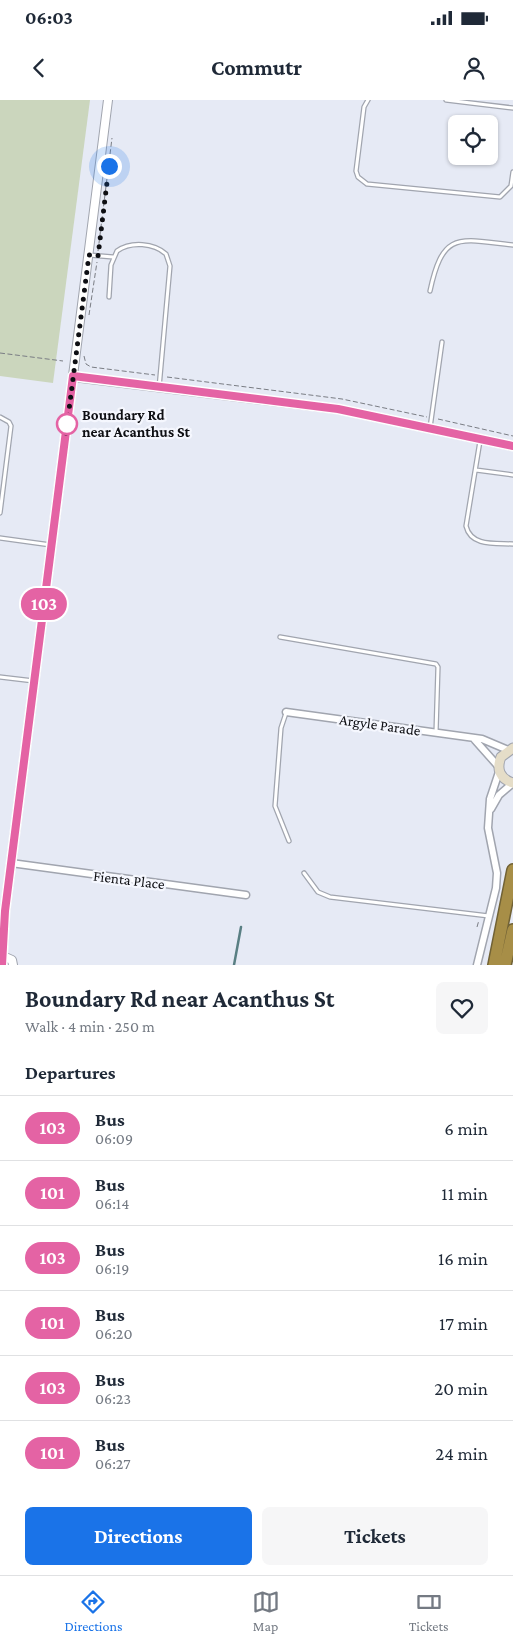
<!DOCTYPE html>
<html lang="en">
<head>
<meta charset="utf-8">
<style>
	:root { --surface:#fff; --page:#f6f6f7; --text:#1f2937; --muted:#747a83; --line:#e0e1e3; --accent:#1a73e8 }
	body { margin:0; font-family:"Crimson Pro",serif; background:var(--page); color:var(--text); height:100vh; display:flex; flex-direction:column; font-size:19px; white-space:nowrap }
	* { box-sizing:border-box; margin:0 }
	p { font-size:16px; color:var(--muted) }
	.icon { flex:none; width:28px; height:28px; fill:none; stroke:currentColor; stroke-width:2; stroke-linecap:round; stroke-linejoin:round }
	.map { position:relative; height:865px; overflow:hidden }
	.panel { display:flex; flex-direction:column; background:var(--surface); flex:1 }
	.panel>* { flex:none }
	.badge { padding:0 10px; border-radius:16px; font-size:18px; line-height:32px }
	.fabs { position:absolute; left:448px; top:15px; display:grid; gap:10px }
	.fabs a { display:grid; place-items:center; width:50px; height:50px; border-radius:8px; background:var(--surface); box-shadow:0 1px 4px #0004; font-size:25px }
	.you { position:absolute; width:25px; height:25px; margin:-12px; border:4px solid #fff; border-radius:50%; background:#1a73e8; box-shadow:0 0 0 8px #1a73e833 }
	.map>.badge { position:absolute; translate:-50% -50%; box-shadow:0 0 0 2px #fff }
	h2 { padding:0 25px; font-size:19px; line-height:45px }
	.round { display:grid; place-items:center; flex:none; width:52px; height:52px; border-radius:8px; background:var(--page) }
	.summary { display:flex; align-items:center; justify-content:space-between; height:85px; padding:0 25px }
	h1 { font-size:24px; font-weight:700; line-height:38px }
	.cta { display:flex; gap:10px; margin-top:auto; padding:10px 25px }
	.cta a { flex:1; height:58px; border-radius:8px; background:var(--accent); color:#fff; font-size:20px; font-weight:700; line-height:58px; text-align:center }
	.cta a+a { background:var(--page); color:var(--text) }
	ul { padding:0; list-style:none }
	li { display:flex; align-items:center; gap:15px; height:65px; padding:0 25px; border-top:1px solid var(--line) }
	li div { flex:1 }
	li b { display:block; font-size:19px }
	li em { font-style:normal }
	li .badge { min-width:55px; font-weight:700; text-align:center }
	.status { display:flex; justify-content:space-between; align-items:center; height:35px; padding:0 25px; background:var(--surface); direction:ltr }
	.status svg { height:14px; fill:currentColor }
	header { display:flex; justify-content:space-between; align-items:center; height:65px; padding:0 25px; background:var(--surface); font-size:22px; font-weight:700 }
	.tabs { display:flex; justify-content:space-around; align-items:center; height:70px; border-top:1px solid var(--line); background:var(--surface); font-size:14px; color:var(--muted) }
	.tabs a { display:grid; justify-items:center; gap:2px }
	.tabs .current { color:var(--accent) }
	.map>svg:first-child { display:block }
</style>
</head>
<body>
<div class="status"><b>06:03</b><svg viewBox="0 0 49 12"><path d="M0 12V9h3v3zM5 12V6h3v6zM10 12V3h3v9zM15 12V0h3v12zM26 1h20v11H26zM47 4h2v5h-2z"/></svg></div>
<header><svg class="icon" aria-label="back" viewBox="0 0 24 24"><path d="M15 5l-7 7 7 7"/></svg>Commutr<svg class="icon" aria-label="person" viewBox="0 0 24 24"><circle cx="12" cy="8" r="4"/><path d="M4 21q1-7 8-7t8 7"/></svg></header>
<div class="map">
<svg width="513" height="865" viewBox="0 0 513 865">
	<rect width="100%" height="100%" fill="#e6eaf5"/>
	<path fill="#cbd6bd" d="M0,0H90L53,283L0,276Z"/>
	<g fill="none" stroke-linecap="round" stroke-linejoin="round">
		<path stroke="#597f83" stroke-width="2.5" d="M234,865L241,827"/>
		<g stroke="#a1a5af" stroke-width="5.5">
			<path id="service" d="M368,0L364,7L356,71L358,77L367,84L500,97L511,86L513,72
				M446,0L513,8
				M89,155L113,157
				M430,191C443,130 459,139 513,145
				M109,197L111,165L117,151C131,141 154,143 166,154L170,166L159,288
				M0,317L9,322L11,326L0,413
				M430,328L442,242
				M480,341L466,426C471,447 496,443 513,444
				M476,370L513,375
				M0,438L51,445
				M280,537L436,564L438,567L436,632
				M0,577L34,581
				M286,613L281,628L275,706L289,741
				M304,773L318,792L330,797L489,816"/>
		</g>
		<g stroke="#a1a5af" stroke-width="9">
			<path id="minor" d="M286,612L482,639L508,650
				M474,639L498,666
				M491,709L499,695L513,683
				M11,763L246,795
				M477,865L496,788L497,773L488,728L490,699L499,672"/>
		</g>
		<g stroke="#a1a5af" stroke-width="10">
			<path id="tertiary" d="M73,277L338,309L513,346
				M3,856L12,860L13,865
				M2,865L5,811L108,0"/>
		</g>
		<g stroke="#a1a5af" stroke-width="11">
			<path id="secondary" d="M513,648L501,657C496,669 500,679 513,683"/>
		</g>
		<g stroke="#716235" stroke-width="14">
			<path id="motorway" d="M494,865L513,770
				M505,865L513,830"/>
		</g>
		<path stroke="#7a7d84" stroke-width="1" stroke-dasharray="5 2.5" stroke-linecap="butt" d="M98,151L112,38
			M89,215L97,162
			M0,253L63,261
			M84,256L86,264L91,267L155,275
			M167,277L342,299L427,317
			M438,319L513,336
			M477,827L479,820"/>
		<use href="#service" stroke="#fff" stroke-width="3"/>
		<use href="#minor" stroke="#fff" stroke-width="6"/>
		<use href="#tertiary" stroke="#fff" stroke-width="8"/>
		<use href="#secondary" stroke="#e5ddc8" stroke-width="9"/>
		<use href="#motorway" stroke="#a78e47" stroke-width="11"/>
	</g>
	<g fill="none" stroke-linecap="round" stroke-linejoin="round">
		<g stroke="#fff" stroke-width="11">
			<path id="line" d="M2,865L5,811L73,276L338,309L513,346"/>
		</g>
		<use href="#line" stroke="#e463a4" stroke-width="8"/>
		<path stroke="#0e0f13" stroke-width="5" stroke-dasharray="0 9" d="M67,324L66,333L89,155L98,156L109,66"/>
	</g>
	<circle fill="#fff" stroke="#e463a4" stroke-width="2.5" cx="67" cy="324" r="10"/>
	<g text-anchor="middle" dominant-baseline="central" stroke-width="4.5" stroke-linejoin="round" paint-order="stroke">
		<g font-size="15" font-weight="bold" fill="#0e0f13" stroke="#f5f7fe" text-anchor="start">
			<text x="82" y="315">Boundary Rd<tspan x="82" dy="17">near Acanthus St</tspan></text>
		</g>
		<g font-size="15" fill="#0e0f13" stroke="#f5f7fe">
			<text transform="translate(380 625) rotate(8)">Argyle Parade</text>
			<text transform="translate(129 780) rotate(7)">Fienta Place</text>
		</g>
	</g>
</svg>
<div class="fabs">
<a><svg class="icon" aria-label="locate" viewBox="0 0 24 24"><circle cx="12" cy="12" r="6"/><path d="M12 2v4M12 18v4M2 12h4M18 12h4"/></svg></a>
</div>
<div class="you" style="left:109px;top:66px"></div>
<b class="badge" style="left:44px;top:504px;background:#e463a4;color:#fff">103</b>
</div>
<section class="panel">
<div class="summary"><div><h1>Boundary Rd near Acanthus St</h1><p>Walk · 4 min · 250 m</p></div><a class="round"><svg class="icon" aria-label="heart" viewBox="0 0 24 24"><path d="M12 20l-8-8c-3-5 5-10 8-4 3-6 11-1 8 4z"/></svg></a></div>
<h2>Departures</h2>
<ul>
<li><span class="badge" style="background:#e463a4;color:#fff">103</span><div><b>Bus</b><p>06:09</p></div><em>6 min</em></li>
<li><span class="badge" style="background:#e463a4;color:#fff">101</span><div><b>Bus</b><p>06:14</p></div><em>11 min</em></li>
<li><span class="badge" style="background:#e463a4;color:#fff">103</span><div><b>Bus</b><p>06:19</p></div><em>16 min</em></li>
<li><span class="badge" style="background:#e463a4;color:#fff">101</span><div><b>Bus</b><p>06:20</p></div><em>17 min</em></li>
<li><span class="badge" style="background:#e463a4;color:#fff">103</span><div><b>Bus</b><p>06:23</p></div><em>20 min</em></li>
<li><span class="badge" style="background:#e463a4;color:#fff">101</span><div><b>Bus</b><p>06:27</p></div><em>24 min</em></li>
</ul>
<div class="cta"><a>Directions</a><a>Tickets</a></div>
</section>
<nav class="tabs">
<a class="current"><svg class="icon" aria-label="directions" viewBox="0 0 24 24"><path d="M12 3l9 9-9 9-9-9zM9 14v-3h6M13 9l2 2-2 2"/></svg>Directions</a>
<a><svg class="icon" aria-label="map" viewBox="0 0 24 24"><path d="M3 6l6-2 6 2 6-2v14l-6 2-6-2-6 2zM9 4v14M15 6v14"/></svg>Map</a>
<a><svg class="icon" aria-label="tickets" viewBox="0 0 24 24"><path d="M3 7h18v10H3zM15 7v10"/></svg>Tickets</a>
</nav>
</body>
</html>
